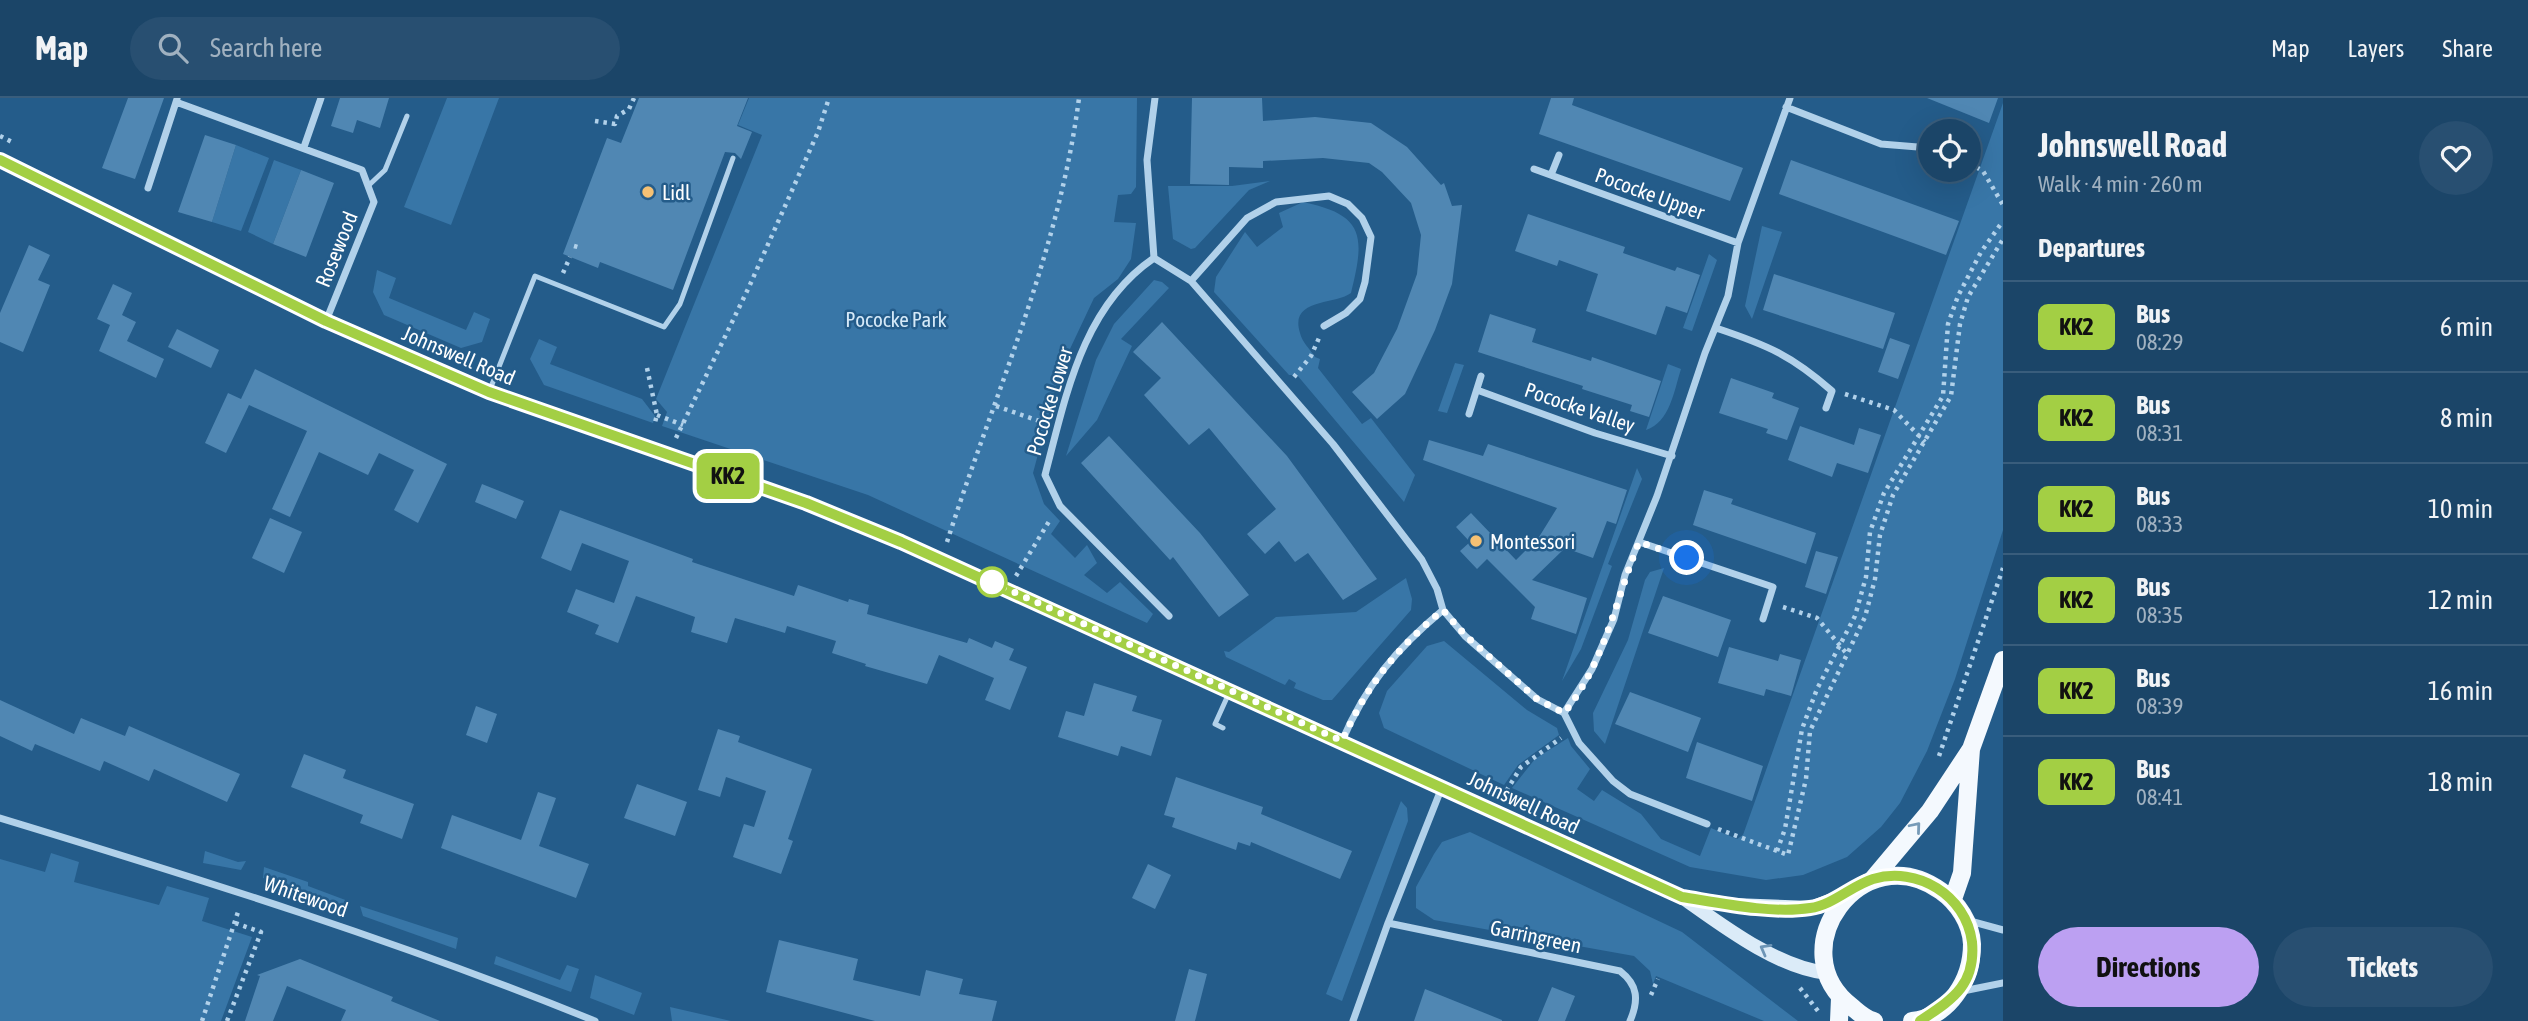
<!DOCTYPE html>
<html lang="en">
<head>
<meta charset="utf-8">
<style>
	:root { --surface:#1b4568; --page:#284f71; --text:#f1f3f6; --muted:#a0b1c0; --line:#395d7c; --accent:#bca0f2 }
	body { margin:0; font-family:"Asap Condensed",sans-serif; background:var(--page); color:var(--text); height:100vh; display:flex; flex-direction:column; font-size:26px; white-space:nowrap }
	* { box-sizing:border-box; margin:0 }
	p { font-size:23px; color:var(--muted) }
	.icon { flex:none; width:38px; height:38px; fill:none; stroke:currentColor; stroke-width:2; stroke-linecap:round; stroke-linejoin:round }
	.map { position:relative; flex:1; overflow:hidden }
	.details { display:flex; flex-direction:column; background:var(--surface); width:525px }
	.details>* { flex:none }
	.badge { padding:0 14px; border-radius:10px; font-size:24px; line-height:46px }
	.tools { position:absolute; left:1918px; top:21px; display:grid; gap:14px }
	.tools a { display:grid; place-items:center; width:63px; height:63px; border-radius:50%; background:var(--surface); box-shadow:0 7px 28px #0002,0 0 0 2px var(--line); font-size:35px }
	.you { position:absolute; width:35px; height:35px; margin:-18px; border:5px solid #fff; border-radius:50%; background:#1a73e8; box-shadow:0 0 0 10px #1a73e833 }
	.map>.badge { position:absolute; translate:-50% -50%; box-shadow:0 0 0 4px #fff }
	h2 { padding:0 35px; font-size:26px; line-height:63px }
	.round { display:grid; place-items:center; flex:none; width:74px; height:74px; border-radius:37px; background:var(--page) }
	.headline { display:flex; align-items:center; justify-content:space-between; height:119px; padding:0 35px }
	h1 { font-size:33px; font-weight:700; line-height:52px }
	.button { display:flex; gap:14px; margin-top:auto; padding:14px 35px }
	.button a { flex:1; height:80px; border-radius:42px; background:var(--accent); color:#111; font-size:28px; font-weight:700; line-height:80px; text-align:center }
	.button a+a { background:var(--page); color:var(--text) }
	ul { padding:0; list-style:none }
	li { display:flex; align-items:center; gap:21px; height:91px; padding:0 35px; border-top:2px solid var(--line) }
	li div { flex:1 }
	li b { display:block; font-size:26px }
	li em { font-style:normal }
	li .badge { min-width:77px; font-weight:700; text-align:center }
	header { display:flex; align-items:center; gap:42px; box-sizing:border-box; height:98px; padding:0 35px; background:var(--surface); border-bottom:2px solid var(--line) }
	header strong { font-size:33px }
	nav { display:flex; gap:38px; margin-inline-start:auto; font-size:24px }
	.search { width:490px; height:63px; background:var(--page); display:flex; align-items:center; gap:18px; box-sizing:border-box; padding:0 24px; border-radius:38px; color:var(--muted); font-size:26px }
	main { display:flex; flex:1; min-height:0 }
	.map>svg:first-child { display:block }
</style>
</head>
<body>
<header>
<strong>Map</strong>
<div class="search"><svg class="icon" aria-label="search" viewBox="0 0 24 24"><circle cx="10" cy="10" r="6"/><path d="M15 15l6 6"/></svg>Search here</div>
<nav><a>Map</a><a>Layers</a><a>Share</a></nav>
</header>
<main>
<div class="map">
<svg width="2003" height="923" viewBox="0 0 2003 923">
	<rect width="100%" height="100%" fill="#245c8a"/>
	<path fill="#3876a7" d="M447,0H499L451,127L404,109Z
		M749,0H1137L1136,89L1131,96L1118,97L1114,124L1136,125L1131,161L1118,181L1094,200L1061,270L1033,375L1044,406L1060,423L1051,436L1075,460L1087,447L1097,465L1084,477L1107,495L1120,484L1153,516L1147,525L868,397L662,328L667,314L656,301L762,37L738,27Z
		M2003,5V432L1955,581L1927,653L1900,705L1881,729L1847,759L1803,777L1766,782L1690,769L1512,690L1535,661L1568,640L1571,648L1590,671L1577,691L1594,703L1602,692L1641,716L1661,741L1700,758L1711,730L1737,741L1743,737Z
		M236,47L269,60L241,133L212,124Z
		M274,62L301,72L273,146L248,134Z
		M1270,83L1249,92L1195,150L1191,151L1173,141L1168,88H1232Z
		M1303,104C1365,117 1365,138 1351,195C1335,207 1289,200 1300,235C1302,244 1310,251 1315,259L1320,261L1318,270L1362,326L1371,320L1415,377L1404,404L1297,277H1289L1214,194L1216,179L1245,134L1257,149L1283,129L1279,115Z
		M1762,128L1782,134L1752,221L1745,208Z
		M1709,156L1717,162L1692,233L1683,230Z
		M377,172L396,180L389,200L466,232L474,214L490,221L482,244L461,250L384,217L373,194Z
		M1154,182L1162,184L1169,190L1121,241L1132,248L1097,322L1066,358L1096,262L1114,226Z
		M539,241L557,249L550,266L642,301L655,318L653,325L544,287L530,261Z
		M1455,265L1464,267L1447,315L1438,313Z
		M1668,266L1681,271C1674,293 1670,324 1646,332Z
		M1637,370L1642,381L1608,466L1612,468L1581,551L1562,583Z
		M1664,470L1605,646L1594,633L1593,615L1628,542L1645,482L1650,474Z
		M1406,480L1412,501L1411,512L1332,602H1323L1294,590L1296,585L1289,581L1285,587L1226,559L1224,553L1229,554L1276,519L1356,514Z
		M1444,543L1527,612L1557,630L1559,637L1518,667L1504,687L1384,630L1379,615L1387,593L1427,548Z
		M1401,703L1407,710L1408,723L1342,903L1326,896Z
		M1470,734L1682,834L1798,923H1764L1656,878L1653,886L1650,873L1634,858L1434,822L1416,810V789L1434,756L1442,744Z
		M205,753L238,764L246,763L241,772L203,765Z
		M51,755L79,764L74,784L159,807L167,788L209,800L202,823L252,839L221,923H0V761L45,774Z
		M264,769L308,784V788L348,803L343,811L263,780Z
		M360,808L458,840L456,851L363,818Z
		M496,858L560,882L567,867L579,871L571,894L494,866Z
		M595,877L642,895L634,917L590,900Z
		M670,909L731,923H672Z"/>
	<path fill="#5087b3" d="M128,0H164L135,81L102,70Z
		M340,0H389L380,30L357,22L353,35L331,28Z
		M639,0H748L737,28L752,34L741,61L735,55L725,54L673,192L600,164L598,170L563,156L607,40L621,45Z
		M1192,0H1262L1263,23L1315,19L1371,25L1407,49L1441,87L1444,85L1452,108L1462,107L1452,186L1435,232L1405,296L1377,321L1352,294L1374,275L1397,231L1417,176L1421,137L1411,105L1382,74L1369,65L1323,60L1263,63V70L1229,69V87L1190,86Z
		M1551,0H1574L1572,7L1743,70L1730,103L1539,36Z
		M1927,0H1998L1989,25Z
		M205,37L236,47L212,124L178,114Z
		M1791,62L1959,123L1946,157L1779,96Z
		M301,72L334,85L306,159L273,146Z
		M1528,116L1625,149L1623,155L1675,173L1677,169L1700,177L1687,215L1666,208L1656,237L1586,213L1598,176L1559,162L1557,168L1515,153Z
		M29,147L50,157L38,182L50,187L23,254L0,244V215Z
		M1774,176L1895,215L1883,251L1763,212Z
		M113,186L132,195L122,217L136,224L127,243L164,261L156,280L99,253L110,227L97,221Z
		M1490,216L1536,231L1532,244L1591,263L1592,259L1661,283L1649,319L1630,313L1632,307L1582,291L1583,288L1478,254Z
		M1162,224L1287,358L1377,481L1343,502L1308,455L1295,464L1279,443L1265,456L1247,436L1276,411L1209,330L1189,347L1144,297L1161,280L1133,254Z
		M177,231L219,252L211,270L168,249Z
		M1890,240L1910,247L1898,281L1878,274Z
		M255,271L447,366L418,425L394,412L414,372L379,355L368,377L319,354L290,419L272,411L307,333L249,307L226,355L205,345L228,295L241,301Z
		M1731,280L1774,295L1772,300L1799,310L1787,342L1766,335L1768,331L1719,315Z
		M1800,328L1854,347L1859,330L1881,337L1868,375L1837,365L1832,379L1788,362Z
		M1109,338L1200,435L1249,497L1219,519L1173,459L1170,462L1081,365Z
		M1429,342L1483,358L1488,346L1627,392L1616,426L1607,423L1593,460L1565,450L1532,482L1587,500L1576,536L1531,521L1535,509L1487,461L1477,471L1460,453L1470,444L1456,429L1471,415L1516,462L1539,439L1557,410L1423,362Z
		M482,386L524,403L516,421L475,404Z
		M1704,392L1733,401L1731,406L1816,435L1806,466L1693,427Z
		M560,412L693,461L692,464L794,498L798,487L848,504L849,501L869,507L867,516L967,545L969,540L992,550L995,543L1014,551L1009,562L1027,569L1010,612L985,602L994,580L939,557L927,586L865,568L866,566L832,555L836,543L787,528L785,535L735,520L727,545L691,534L695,519L636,498L618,545L595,536L599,527L567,514L576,491L614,505L629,463L582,445L571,473L541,460Z
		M270,420L302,434L284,475L252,460Z
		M1816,453L1838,459L1826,496L1805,489Z
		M1663,498L1731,522L1718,559L1648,535Z
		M1729,549L1778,563L1780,556L1801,562L1791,598L1766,591L1764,598L1718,585Z
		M1094,585L1137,598L1132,613L1162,622L1151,658L1121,648L1118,658L1058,639L1066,613L1084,618Z
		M1630,594L1701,620L1688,654L1615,626Z
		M0,602L74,636L81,620L125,638L129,628L240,676L227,704L154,671L149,683L104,663L100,673L35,646L32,653L0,638Z
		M476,608L497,616L487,645L466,637Z
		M718,631L740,638L738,644L812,671L788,741L793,743L781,776L733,759L744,726L754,729L766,693L726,679L720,699L698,692Z
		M1697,644L1763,668L1752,703L1686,680Z
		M304,656L346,672L343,680L414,706L402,741L360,725L363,717L291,689Z
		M1176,679L1263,709L1261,716L1352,753L1340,781L1251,744L1250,748L1238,744L1236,752L1172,729L1175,720L1164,717Z
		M637,686L687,704L675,738L624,720Z
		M538,694L556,700L539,748L589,766L576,800L441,750L452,717L521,742Z
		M1148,766L1171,777L1155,811L1132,800Z
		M779,842L858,861L853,882L920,898L926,872L963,881L959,896L997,903L992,923H875L766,894Z
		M300,861L393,899L391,903L440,923H341L346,912L287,888L273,923H245L260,878L257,877Z
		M1189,871L1207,876L1195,923H1175Z
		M1552,889L1575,898L1565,923H1538Z
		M1425,891L1502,922V923H1414Z"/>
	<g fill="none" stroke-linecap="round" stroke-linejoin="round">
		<path stroke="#b1d1ea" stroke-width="4.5" stroke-dasharray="3.5 5" stroke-linecap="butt" d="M595,23L615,26L617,18L629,11L634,0
			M0,38L12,44
			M1969,65L1983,73L2003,107
			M574,148L581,150
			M563,175L570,159
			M647,270L657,317L654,328
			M1294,279L1311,258L1319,240
			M1845,296L1894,312L1925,344
			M996,308L1045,325
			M657,317L683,327
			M676,340L749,189L818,34L829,0
			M947,444C994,297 1059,155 1079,0
			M1016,478L1051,420
			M1783,509L1817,520L1847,556
			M1939,658L2003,470
			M1502,700L1521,669L1561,640
			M1718,731L1788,757L1806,681L1810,633L1865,519L1875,481L1880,437L1893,397L1951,298L1960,226L1968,199L2003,141
			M1777,753L1785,731L1802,631L1817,591L1855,518L1866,479L1870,434L1884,395L1943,298L1948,226L1958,198L1981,154L2003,123
			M1800,890L1818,913
			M1651,897L1658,881
			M202,923L239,811
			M227,923L261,834L235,825"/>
		<path stroke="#b1d1ea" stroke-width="5" d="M368,88L385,72L407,18
			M489,294L535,178L664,229L680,206L733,60
			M1223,630L1215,626L1229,595"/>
		<path stroke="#b1d1ea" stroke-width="7" d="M1155,0L1147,62L1154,160L1191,183L1333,346L1422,462L1437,491L1443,512
			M176,4L362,72L374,104L326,223
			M1786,9L1881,46L1930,50
			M304,49L321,0
			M1534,71L1738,145
			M1551,77L1559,57
			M148,90L177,1
			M1154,160C1082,209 1066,298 1045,377L1060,408L1169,518
			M1191,183L1247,120L1276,104L1329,98L1348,106L1362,120L1371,139L1365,184L1360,201L1346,215L1324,228
			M1716,230C1767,247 1791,257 1832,293L1826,310
			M1477,292L1595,335L1672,358
			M1469,316L1481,278
			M1639,444L1773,489L1763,521
			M1564,615L1592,571L1614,521L1625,477L1657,398L1705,255L1728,198L1738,145L1790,0
			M1342,643C1366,587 1396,551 1443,512L1465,538L1537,601L1564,615L1579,645L1613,683L1630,696L1707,726
			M0,720C201,781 401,844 595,923
			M1970,823L2003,832
			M1388,825L1620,873C1638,887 1639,902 1630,923
			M1963,893L2003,885
			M1353,923L1388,825L1442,689"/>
		<path stroke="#dbebf8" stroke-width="14" d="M0,62L326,223L489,294L806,405L901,444L1682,799C1723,828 1778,870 1827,875
			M1687,800L1733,807L1811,810L1848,796"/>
		<path stroke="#f4f9fe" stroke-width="18" d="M1872,782L1930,713L1971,651L2003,562
			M1953,801L1962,775L1971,651
			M1839,923L1840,900
			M1874,923C1865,921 1858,914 1852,909C1778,853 1862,736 1941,793C1958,805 1971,825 1972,846C1972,882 1949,919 1912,923"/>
	</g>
	<defs><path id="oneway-chevron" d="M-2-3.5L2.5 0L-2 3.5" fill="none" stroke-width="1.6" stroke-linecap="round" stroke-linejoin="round" transform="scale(1.75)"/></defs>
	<use stroke="#779bb8" href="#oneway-chevron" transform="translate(1916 729) rotate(-50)"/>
	<use stroke="#6d95b6" href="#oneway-chevron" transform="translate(1765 851) rotate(-151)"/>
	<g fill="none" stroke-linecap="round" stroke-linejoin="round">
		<g stroke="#fff" stroke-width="16">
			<path id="line" d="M0,62L326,223L489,294L806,405L901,444L1682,799C1720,805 1772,816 1810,810C1833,807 1851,788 1873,781C1917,768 1966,797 1972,844C1976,888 1951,902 1920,923"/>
		</g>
		<use href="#line" stroke="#a3cf44" stroke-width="10"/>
		<path stroke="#fff" stroke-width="7" stroke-dasharray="0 12.6" d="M992,484L1342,643C1367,587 1396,551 1443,512L1465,537L1537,601L1564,615C1605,565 1615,503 1639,444L1687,460"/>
	</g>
	<g fill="#f5c174" stroke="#245c8a" stroke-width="2.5">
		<circle cx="648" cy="94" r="7"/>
		<circle cx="1476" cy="443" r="7"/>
	</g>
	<circle fill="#fff" stroke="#a3cf44" stroke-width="3.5" cx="992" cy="484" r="14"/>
	<g text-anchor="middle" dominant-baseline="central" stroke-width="5" stroke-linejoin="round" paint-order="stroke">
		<g font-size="21" fill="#fff" stroke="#245c8a" text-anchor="start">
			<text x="662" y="94">Lidl</text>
			<text x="1490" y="443">Montessori</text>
		</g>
		<g font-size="21" fill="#fff" stroke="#245c8a">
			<text transform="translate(1650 95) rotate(20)">Pococke Upper</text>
			<text transform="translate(336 151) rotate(-68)">Rosewood</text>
			<text transform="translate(459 257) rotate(23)">Johnswell Road</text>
			<text transform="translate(1049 303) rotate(-73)">Pococke Lower</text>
			<text transform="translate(1580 309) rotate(19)">Pococke Valley</text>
			<text transform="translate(1524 704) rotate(25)">Johnswell Road</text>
			<text transform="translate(306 798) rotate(19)">Whitewood</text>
			<text transform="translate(1536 838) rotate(12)">Garringreen</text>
		</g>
		<g font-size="21" fill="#d5e9f8" stroke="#245c8a">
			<text x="896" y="221">Pococke Park</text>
		</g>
	</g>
</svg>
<div class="tools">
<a><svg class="icon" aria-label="locate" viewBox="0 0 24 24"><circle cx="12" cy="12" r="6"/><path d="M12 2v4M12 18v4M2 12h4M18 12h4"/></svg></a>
</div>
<div class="you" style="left:1687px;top:460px"></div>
<b class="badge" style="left:728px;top:378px;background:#a3cf44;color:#111">KK2</b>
</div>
<section class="details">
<div class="headline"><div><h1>Johnswell Road</h1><p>Walk · 4 min · 260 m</p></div><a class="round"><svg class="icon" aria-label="heart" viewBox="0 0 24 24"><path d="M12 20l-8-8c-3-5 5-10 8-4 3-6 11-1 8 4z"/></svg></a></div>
<h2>Departures</h2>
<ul>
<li><span class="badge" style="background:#a3cf44;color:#111">KK2</span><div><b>Bus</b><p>08:29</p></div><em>6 min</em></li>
<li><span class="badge" style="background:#a3cf44;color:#111">KK2</span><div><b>Bus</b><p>08:31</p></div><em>8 min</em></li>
<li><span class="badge" style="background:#a3cf44;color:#111">KK2</span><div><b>Bus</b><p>08:33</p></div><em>10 min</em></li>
<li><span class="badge" style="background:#a3cf44;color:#111">KK2</span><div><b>Bus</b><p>08:35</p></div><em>12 min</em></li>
<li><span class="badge" style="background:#a3cf44;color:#111">KK2</span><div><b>Bus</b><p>08:39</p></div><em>16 min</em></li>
<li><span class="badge" style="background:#a3cf44;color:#111">KK2</span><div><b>Bus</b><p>08:41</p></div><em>18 min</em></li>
</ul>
<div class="button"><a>Directions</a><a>Tickets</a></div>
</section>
</main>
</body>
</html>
